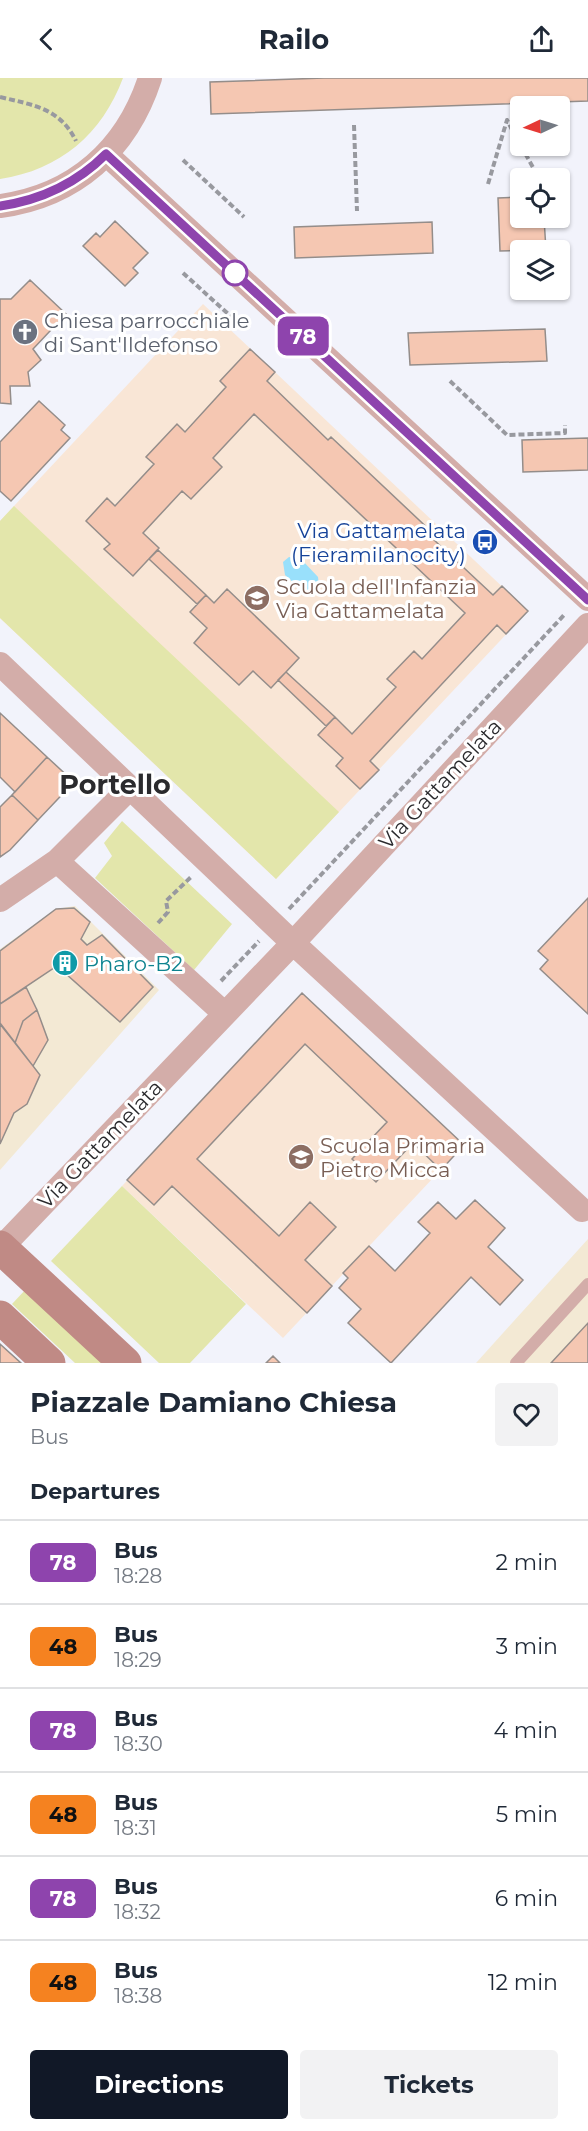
<!DOCTYPE html>
<html lang="en">
<head>
<meta charset="utf-8">
<style>
	:root { --surface:#fff; --page:#f2f2f3; --text:#1f2937; --muted:#747a83; --line:#e0e1e3; --accent:#111827 }
	body { margin:0; font-family:Montserrat,sans-serif; background:var(--page); color:var(--text); height:100vh; display:flex; flex-direction:column; font-size:22px; white-space:nowrap }
	* { box-sizing:border-box; margin:0 }
	p { font-size:20px; color:var(--muted) }
	.icon { flex:none; width:33px; height:33px; fill:none; stroke:currentColor; stroke-width:2; stroke-linecap:round; stroke-linejoin:round }
	.map { position:relative; height:1285px; overflow:hidden }
	.side { display:flex; flex-direction:column; background:var(--surface); flex:1 }
	.side>* { flex:none }
	.badge { padding:0 12px; border-radius:9px; font-size:21px; line-height:39px }
	.needle { width:39px; rotate:266deg }
	.fabs { position:absolute; left:510px; top:18px; display:grid; gap:12px }
	.fabs a { display:grid; place-items:center; width:60px; height:60px; border-radius:6px; background:var(--surface); box-shadow:0 2px 4px #0004; font-size:30px }
	.map>.badge { position:absolute; translate:-50% -50%; box-shadow:0 0 0 3px #fff }
	h2 { padding:0 30px; font-size:22px; line-height:54px }
	.round { display:grid; place-items:center; flex:none; width:63px; height:63px; border-radius:6px; background:var(--page) }
	.head { display:flex; align-items:center; justify-content:space-between; height:102px; padding:0 30px }
	h1 { font-size:28px; font-weight:700; line-height:45px }
	.primary-button { display:flex; gap:12px; margin-top:auto; padding:12px 30px }
	.primary-button a { flex:1; height:69px; border-radius:6px; background:var(--accent); color:#fff; font-size:24px; font-weight:700; line-height:69px; text-align:center }
	.primary-button a+a { background:var(--page); color:var(--text) }
	ul { padding:0; list-style:none }
	li { display:flex; align-items:center; gap:18px; height:84px; padding:0 30px; border-top:2px solid var(--line) }
	li div { flex:1 }
	li b { display:block; font-size:22px }
	li em { font-style:normal }
	li .badge { min-width:66px; font-weight:700; text-align:center }
	header { display:flex; justify-content:space-between; align-items:center; height:78px; padding:0 30px; background:var(--surface); font-size:27px; font-weight:700 }
	.map>svg:first-child { display:block }
</style>
</head>
<body>
<header><svg class="icon" aria-label="back" viewBox="0 0 24 24"><path d="M15 5l-7 7 7 7"/></svg>Railo<svg class="icon" aria-label="share" viewBox="0 0 24 24"><path d="M12 15V3M7 8l5-5 5 5M5 13v7h14v-7"/></svg></header>
<div class="map">
<svg width="588" height="1285" viewBox="0 0 588 1285">
	<rect width="100%" height="100%" fill="#f2f3fb"/>
	<path fill="#f3e9d4" d="M75,828L159,912L0,1092V871L56,831Z
		M588,1161V1285H476Z"/>
	<path fill="#f9e6d6" d="M203,226L528,533L276,801L0,540V443Z
		M302,915L464,1067L283,1260L122,1108Z"/>
	<path fill="#e3e6ab" d="M0,0H123C102,56 60,92 0,101Z
		M14,428L339,734L276,801L0,540V443Z
		M122,743L232,846L194,892L95,800L112,778L104,765Z
		M122,1108L246,1226L190,1285H159L51,1183Z
		M27,1210L106,1285H75L12,1226Z"/>
	<path fill="#99e0fb" d="M289,479L301,481L318,499L319,508L313,515L303,514L285,497L283,484Z"/>
	<path fill="#f5c7b2" stroke="#948d8a" stroke-width="1.5" d="M324,0H588V23L211,36L210,4Z
		M520,119V140H544L546,172L500,173L498,120Z
		M115,143L148,175L133,190L138,195L125,208L83,168L96,155L100,159Z
		M432,144L433,175L295,180L294,149Z
		M30,202L66,236L33,271L41,282L28,294L30,308H10L11,326L0,325V221H11Z
		M545,251L547,283L410,287L408,255Z
		M250,271L275,294L267,303L328,362L331,359L436,458L433,461L493,517L502,508L528,533L506,556L497,547L370,683L379,692L360,711L336,688L343,680L318,657L335,639L352,656L396,609L387,601L414,573L422,581L465,535L254,336L213,380L222,389L191,421L182,413L143,455L159,470L133,498L104,471L110,466L86,443L107,420L115,428L154,386L146,379L177,346L185,354L226,309L220,303Z
		M39,323L65,347L61,352L70,360L11,423L0,413V364Z
		M588,360V392L523,394L522,362Z
		M158,472L206,517L197,526L149,481Z
		M227,511L299,580L271,610L253,593L239,607L194,565L207,550L190,534L206,517L214,525Z
		M286,594L335,639L326,648L278,602Z
		M0,635L47,679L15,714L0,699Z
		M47,679L74,704L38,742L12,717Z
		M12,717L38,742L10,772L0,779V729Z
		M588,820V936L540,891L548,882L538,873Z
		M74,830L90,844L81,861L87,867L102,857L153,909L120,944L57,888L0,926V873L56,831Z
		M26,909L37,932L23,943L15,965L0,946V926Z
		M302,915L464,1067L441,1092L413,1065L376,1104L352,1081L387,1044L305,966L197,1081L279,1158L310,1124L336,1149L305,1182L332,1208L307,1235L172,1108L154,1127L127,1102Z
		M37,932L48,962L33,988L15,965L23,943Z
		M0,945L40,997L27,1026L14,1035L0,1066Z
		M475,1122L505,1150L488,1169L523,1202L500,1227L471,1199L391,1285L348,1245L361,1231L339,1210L348,1200L343,1195L369,1168L395,1193L430,1155L418,1144L438,1124L456,1141Z
		M588,1245V1285H551Z
		M0,1266L21,1285H0Z
		M273,1278L280,1285H266Z"/>
	<g fill="none" stroke-linecap="round" stroke-linejoin="round">
		<path stroke="#98999f" stroke-width="4" stroke-dasharray="6 3" stroke-linecap="butt" d="M0,19C33,27 60,30 76,63
			M354,47L357,133
			M521,68L539,100
			M183,82L244,139
			M488,106L507,42L520,67
			M183,195L236,243
			M450,303L507,357L565,355V347
			M289,831L565,536
			M158,845L168,834L166,823L191,799
			M221,903L259,863"/>
		<path stroke="#d3ada9" stroke-width="12" d="M516,1285L588,1206"/>
		<path stroke="#d3ada9" stroke-width="24" d="M106,76L588,521
			M0,128C75,118 127,71 150,0
			M0,586L293,865L582,1132
			M57,783L225,936
			M0,822L57,783L130,710
			M1,1170L293,865L588,547"/>
		<path stroke="#c08a85" stroke-width="33" d="M0,1169L125,1285
			M0,1239L49,1285"/>
	</g>
	<g fill="none" stroke-linecap="round" stroke-linejoin="round">
		<g stroke="#fff" stroke-width="14">
			<path id="line" d="M0,128C41,122 77,105 106,76L588,522"/>
		</g>
		<use href="#line" stroke="#8e44ad" stroke-width="9"/>
	</g>
	<defs>
		<g id="church-disc" transform="scale(1.35)"><circle r="9.5" fill="#6b7280" stroke="#fff"/><path d="M-1.2-6h2.4v3.5h3.3v2.4h-3.3V6h-2.4V-.1h-3.3v-2.4h3.3Z" fill="#fff"/></g>
		<g id="bus-disc" transform="scale(1.35)"><circle r="9.5" fill="#1a4fb4" stroke="#fff"/><path d="M-5-6H5V4H4V6H2V4H-2V6H-4V4H-5ZM-3.5-4V0h7V-4ZM-3.5 1.2v1.5H-2V1.2ZM2 1.2v1.5H3.5V1.2Z" fill="#fff"/></g>
		<g id="school-disc" transform="scale(1.35)"><circle r="9.5" fill="#8d6e63" stroke="#fff"/><path d="M0-5L7-2L0 1L-7-2ZM-4 1L0 2.5L4 1V4Q0 6-4 4Z" fill="#fff"/></g>
		<g id="building-disc" transform="scale(1.35)"><circle r="9.5" fill="#0f9aa8" stroke="#fff"/><path d="M-4-6H4V6H1V3H-1V6H-4ZM-2.5-4.3h1.7v1.8h-1.7ZM.8-4.3h1.7v1.8H.8ZM-2.5-1h1.7V.8h-1.7ZM.8-1h1.7V.8H.8Z" fill="#fff"/></g>
	</defs>
	<g fill-rule="evenodd">
		<use href="#church-disc" x="25" y="254"/>
		<use href="#bus-disc" x="485" y="464"/>
		<use href="#school-disc" x="257" y="520"/>
		<use href="#building-disc" x="65" y="885"/>
		<use href="#school-disc" x="301" y="1079"/>
	</g>
	<circle fill="#fff" stroke="#8e44ad" stroke-width="3" cx="235" cy="195" r="12"/>
	<g text-anchor="middle" dominant-baseline="central" stroke-width="6" stroke-linejoin="round" paint-order="stroke">
		<g font-size="21" fill="#5b616d" stroke="#fff" text-anchor="start">
			<text x="44" y="242">Chiesa parrocchiale<tspan x="44" dy="24">di Sant'Ildefonso</tspan></text>
		</g>
		<g font-size="21" fill="#164399" stroke="#fff" text-anchor="end">
			<text x="466" y="452">Via Gattamelata<tspan x="466" dy="24">(Fieramilanocity)</tspan></text>
		</g>
		<g font-size="21" fill="#785e54" stroke="#fff" text-anchor="start">
			<text x="276" y="508">Scuola dell'Infanzia<tspan x="276" dy="24">Via Gattamelata</tspan></text>
			<text x="320" y="1067">Scuola Primaria<tspan x="320" dy="24">Pietro Micca</tspan></text>
		</g>
		<g font-size="21" fill="#2a2a2d" stroke="#fff">
			<text transform="translate(440 706) rotate(-47)">Via Gattamelata</text>
			<text transform="translate(100 1066) rotate(-46)">Via Gattamelata</text>
		</g>
		<g font-size="21" fill="#0d838f" stroke="#fff" text-anchor="start">
			<text x="84" y="885">Pharo-B2</text>
		</g>
		<g font-size="27" font-weight="bold" fill="#2a2a2d" stroke="#fff">
			<text x="115" y="706">Portello</text>
		</g>
	</g>
</svg>
<div class="fabs">
<a><svg class="needle" viewBox="-14 -14 28 28"><path d="M0-13l5 13h-10z" fill="#e53935"/><path d="M0 13l5-13h-10z" fill="#747a83"/></svg></a>
<a><svg class="icon" aria-label="locate" viewBox="0 0 24 24"><circle cx="12" cy="12" r="6"/><path d="M12 2v4M12 18v4M2 12h4M18 12h4"/></svg></a>
<a><svg class="icon" aria-label="layers" viewBox="0 0 24 24"><path d="M12 4l9 5-9 5-9-5zM3 14l9 5 9-5"/></svg></a>
</div>
<b class="badge" style="left:303px;top:258px;background:#8e44ad;color:#fff">78</b>
</div>
<section class="side">
<div class="head"><div><h1>Piazzale Damiano Chiesa</h1><p>Bus</p></div><a class="round"><svg class="icon" aria-label="heart" viewBox="0 0 24 24"><path d="M12 20l-8-8c-3-5 5-10 8-4 3-6 11-1 8 4z"/></svg></a></div>
<h2>Departures</h2>
<ul>
<li><span class="badge" style="background:#8e44ad;color:#fff">78</span><div><b>Bus</b><p>18:28</p></div><em>2 min</em></li>
<li><span class="badge" style="background:#f58220;color:#111">48</span><div><b>Bus</b><p>18:29</p></div><em>3 min</em></li>
<li><span class="badge" style="background:#8e44ad;color:#fff">78</span><div><b>Bus</b><p>18:30</p></div><em>4 min</em></li>
<li><span class="badge" style="background:#f58220;color:#111">48</span><div><b>Bus</b><p>18:31</p></div><em>5 min</em></li>
<li><span class="badge" style="background:#8e44ad;color:#fff">78</span><div><b>Bus</b><p>18:32</p></div><em>6 min</em></li>
<li><span class="badge" style="background:#f58220;color:#111">48</span><div><b>Bus</b><p>18:38</p></div><em>12 min</em></li>
</ul>
<div class="primary-button"><a>Directions</a><a>Tickets</a></div>
</section>
</body>
</html>
